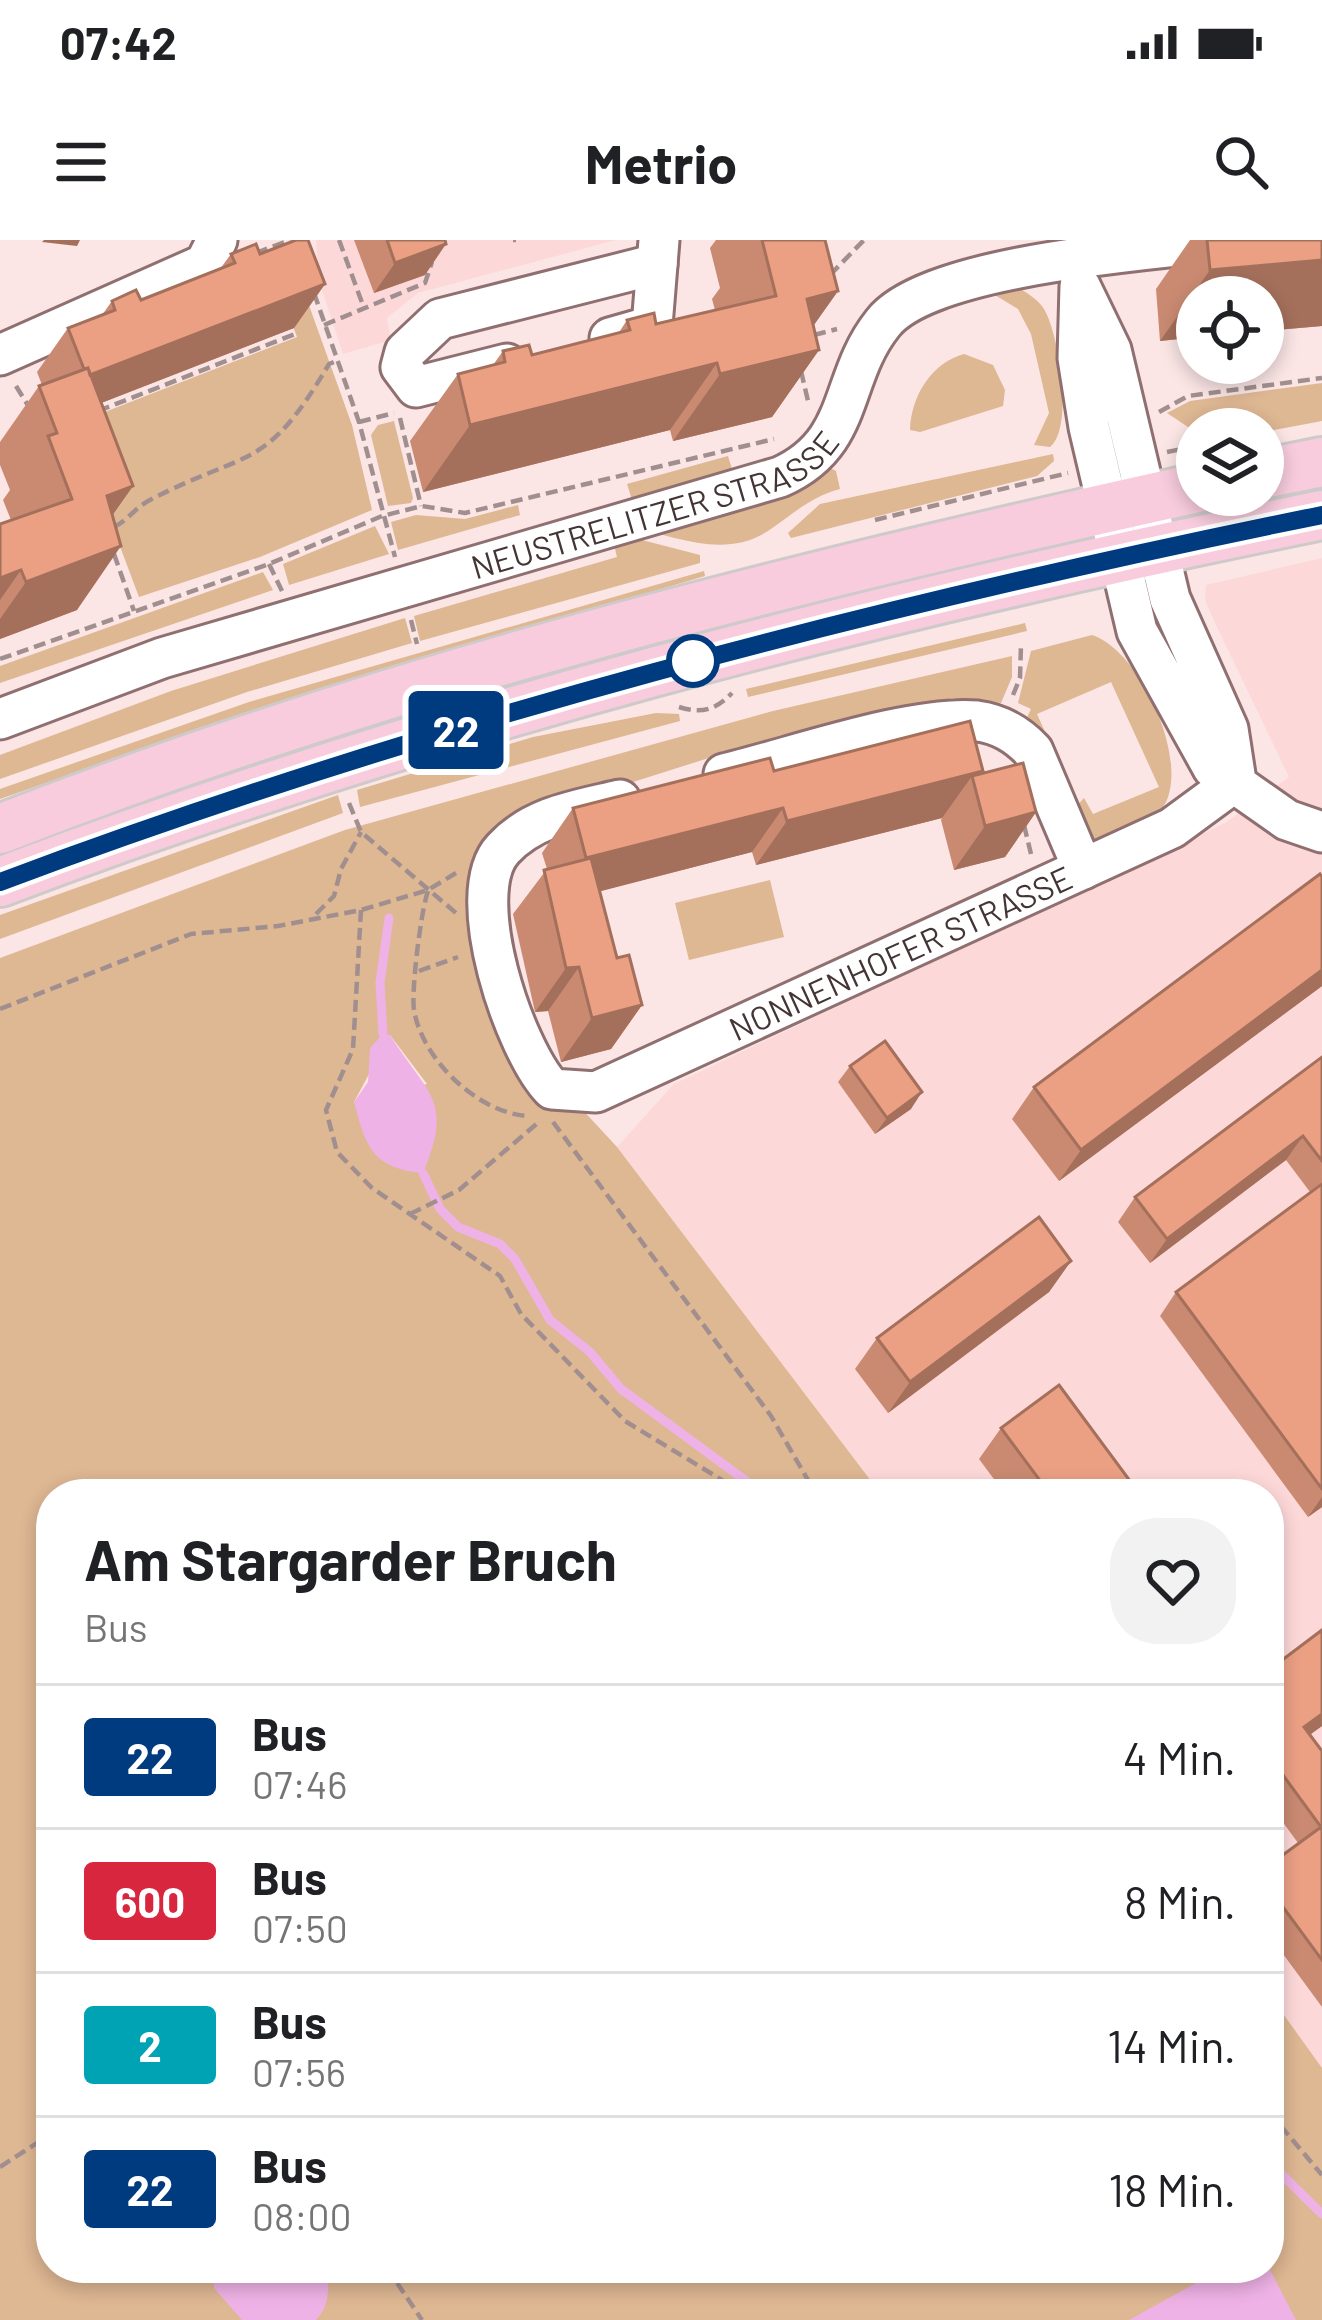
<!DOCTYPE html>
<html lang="de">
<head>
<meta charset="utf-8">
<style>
	:root { --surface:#fff; --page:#f2f2f2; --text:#202124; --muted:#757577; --line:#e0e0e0 }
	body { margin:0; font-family:Barlow,sans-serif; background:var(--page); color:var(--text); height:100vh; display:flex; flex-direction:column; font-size:45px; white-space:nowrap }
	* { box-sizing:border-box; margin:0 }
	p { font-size:39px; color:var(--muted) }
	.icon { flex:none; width:66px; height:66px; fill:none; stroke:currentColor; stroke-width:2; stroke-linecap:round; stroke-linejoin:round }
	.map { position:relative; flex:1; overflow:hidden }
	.sheet { position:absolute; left:36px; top:1239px; width:1248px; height:804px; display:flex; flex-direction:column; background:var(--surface); border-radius:48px; box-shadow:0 6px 18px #0003 }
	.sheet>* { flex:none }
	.badge { padding:0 24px; border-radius:9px; font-size:42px; line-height:78px }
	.tools { position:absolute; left:1176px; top:36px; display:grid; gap:24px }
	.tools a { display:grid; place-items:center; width:108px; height:108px; border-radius:50%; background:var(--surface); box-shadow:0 6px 18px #0003; font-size:60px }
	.map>.badge { position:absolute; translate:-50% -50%; box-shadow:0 0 0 6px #fff }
	.round { display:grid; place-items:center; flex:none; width:126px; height:126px; border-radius:48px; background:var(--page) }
	.summary { display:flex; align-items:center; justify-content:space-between; height:204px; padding:0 48px }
	h1 { font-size:57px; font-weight:700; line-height:90px }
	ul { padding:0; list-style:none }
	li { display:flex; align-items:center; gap:36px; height:144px; padding:0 48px; border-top:3px solid var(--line) }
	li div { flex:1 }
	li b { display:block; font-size:45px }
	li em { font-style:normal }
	li .badge { min-width:132px; font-weight:700; text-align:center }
	.status { display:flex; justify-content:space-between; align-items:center; height:84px; padding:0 60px; background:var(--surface); direction:ltr }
	.status svg { height:33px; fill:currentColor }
	header { display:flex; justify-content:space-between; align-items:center; height:156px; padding:0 48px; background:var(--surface); font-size:54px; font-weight:700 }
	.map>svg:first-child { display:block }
</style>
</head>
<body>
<div class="status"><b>07:42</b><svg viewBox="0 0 49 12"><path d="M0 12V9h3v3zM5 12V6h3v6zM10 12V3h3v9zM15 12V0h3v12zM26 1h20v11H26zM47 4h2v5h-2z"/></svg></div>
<header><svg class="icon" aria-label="menu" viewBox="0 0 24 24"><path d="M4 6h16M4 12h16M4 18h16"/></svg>Metrio<svg class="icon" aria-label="search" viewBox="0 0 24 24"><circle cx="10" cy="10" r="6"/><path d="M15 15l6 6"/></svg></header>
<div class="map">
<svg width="1322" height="2080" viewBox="0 0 1322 2080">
	<rect width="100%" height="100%" fill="#fbe5e5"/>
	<path fill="#fdd8d8" d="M316,0H616L418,53L387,78L391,100L343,114L319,41Z
		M1322,318V1828L1269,1754V1254H881L617,907L674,844L1225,583L1289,537L1216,385L1205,360L1206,345Z"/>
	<path fill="#deb793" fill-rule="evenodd" d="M297,32L352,185L372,270L260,317L139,357L74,184L297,97L275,40Z
		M1014,45C1025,52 1037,58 1044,69C1059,94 1074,188 1050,207L1034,205L1049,173L1031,94L1018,69L985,49Z
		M964,114L993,125L1005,150L1003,166L920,192L910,190C911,157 931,123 964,114Z
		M1322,143V181L1263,192L1197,193L1167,173L1190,161Z
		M394,181L413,258L411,263L388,266L371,195L378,185Z
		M1053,214L1054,221L1037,236L791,298L788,293L820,264Z
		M728,216L736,242L635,269L627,244Z
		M828,227L836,231L840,249C810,257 793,274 768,291C725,319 675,297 630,286Z
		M518,265L520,275L398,310L391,282L416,275L465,279Z
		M375,286L389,314L289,345L283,324Z
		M611,292L700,315V323L420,401L414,376L617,317Z
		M704,331L705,336L251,471L0,559V549L249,462Z
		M263,332L273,350L0,443V426Z
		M789,366L618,415L593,432L0,623V607L222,528Z
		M405,378L412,403L247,452L0,539V515L171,451Z
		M1025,383L1027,391L748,457L746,449Z
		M1092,395C1139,410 1188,515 1166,562C1155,584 1107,597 1086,608L1075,568L1084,558L1093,574L1159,547L1111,442L1037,474L1046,494L1021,490L1031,469L1018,463L1031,411Z
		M1012,416V437L1001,463L953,458L778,496L526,576L484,700L579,866L617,907L881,1254H51V2028H1269V1754L1322,1828V2080H0V718L345,590L773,471ZM390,795L427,844L354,862Z
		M656,473L679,474L680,481L360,567L357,550L533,497Z
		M338,555L343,573L0,699V675Z
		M770,640L784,697L689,720L675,663Z"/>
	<path fill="#efb2e6" d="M383,794L390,795C428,856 454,859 423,933C373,928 366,908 354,862L368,842L370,808Z
		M213,2028H327C329,2046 330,2066 316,2080H242L214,2048Z
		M1223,2028H1269L1296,2080H1129Z"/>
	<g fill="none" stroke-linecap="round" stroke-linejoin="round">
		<path stroke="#efb2e6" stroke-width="9" d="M383,794L380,743L389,678
			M423,933L440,969L458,987L500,1004L515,1019L550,1080L590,1112L621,1149L764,1254
			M1269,1922L1322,1974"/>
		<g stroke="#8f6f70" stroke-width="45">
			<g id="minor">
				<path d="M610,98L652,86L659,0"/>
				<path d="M0,115L205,24L217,0"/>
				<path d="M507,124L416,147L401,127L405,112L440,79L657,24"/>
				<path id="s1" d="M0,479L162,418L780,237C856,203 838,139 883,83C929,24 1158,9 1235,0"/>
				<path d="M724,534C791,518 912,475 977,481C1000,484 1017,494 1033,511L1083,629"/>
				<path d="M1236,541L1228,489L1170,359L1111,110L1080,46L1078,118L1089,187L1137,391L1213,528L1287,580L1322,592"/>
				<path id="s2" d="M620,560C578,570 533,576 503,609C461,654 515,811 552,849L596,852L1172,588L1236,541"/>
			</g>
		</g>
		<g stroke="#cecaca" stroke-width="54">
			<path id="major" d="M1263,234L1322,222
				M0,589C386,438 793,337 1197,248
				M0,642C428,480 874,366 1322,275"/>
		</g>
		<path stroke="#a18f8f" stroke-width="4.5" stroke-dasharray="12 6" stroke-linecap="butt" d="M339,0L364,68
			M513,0H516
			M256,13L290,0
			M830,35L864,0
			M314,53L359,182L395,317
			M324,85L425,43L432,22
			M814,95L837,89
			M801,131L808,161
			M16,146L29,167
			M98,171L295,94
			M1159,172L1188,156L1322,138
			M400,178L421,266
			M359,182L394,173
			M1167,212L1197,206
			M875,280L1068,233
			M114,287C128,280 136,267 150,260C250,208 265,233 329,124L337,121
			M114,314L134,371
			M269,324L282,351
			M411,380L417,404
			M0,419L269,324L382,276L422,266L465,273L774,199
			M1013,455L1020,438L1021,405
			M679,467C701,474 716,470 732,453
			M349,563L361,592L456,673
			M1024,585L1031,614
			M428,651C421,670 411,751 414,770C422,820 480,875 530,876
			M361,670L353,809L326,870L337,912L372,948L500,1036L521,1074L625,1181L745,1254
			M316,674L334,656L341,629L361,592
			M419,731L458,717
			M0,769L191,694L278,686L361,670L428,650L456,633
			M553,882L771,1176L816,1254
			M410,974L459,950L540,881
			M1269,1872L1322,1935
			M0,1927L51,1894
			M387,2028L422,2080"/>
		<use href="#minor" stroke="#fff" stroke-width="39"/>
		<use href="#major" stroke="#f8ccdd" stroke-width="48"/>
	</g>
	<path fill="#ca8a72" d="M354,0H445L425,35L374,53Z
		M716,0H825L838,51L813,86L819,110L772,177L673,201L670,190L423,252L410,201L458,134L493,125L503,111L532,115L618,94L627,80L656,84L715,70L712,59L720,48L710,8Z
		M1190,0H1322V86L1263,91L1197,57V97L1160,101L1156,49Z
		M231,14H260L325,44L294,88L101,163L133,246L112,275L77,370L0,399V284L11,280L3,260L10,250L0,225V202L39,146L42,145L37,132L68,88L102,75L112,61L141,60L220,29Z
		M774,531H983L1036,572L1005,617L954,630L941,580L942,578L756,625L752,612L600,651L617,718L642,765L611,809L561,822L548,771L535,772L513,674L547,629L542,613L573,568Z
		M1322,637V746L1059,941L1012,879L1034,847Z
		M1322,817V1267L1308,1277L1160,1076L1176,1052L1310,952L1286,920L1150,1023L1118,982L1135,957Z
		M850,826L911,869L875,894L838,842Z
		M1071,1021L1049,1052L888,1173L855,1129L877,1098Z
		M1001,1188L1138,1254H1005L979,1219Z
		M1322,1390V1486L1310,1494L1322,1511V1767L1269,1695V1625L1298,1603L1269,1563V1422L1273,1427Z"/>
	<path fill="#a4705c" d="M44,0H80L77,6L42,2Z
		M446,4L425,35L374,53L395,23Z
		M1322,20V86L1263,91V57H1197V97L1160,101L1210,30Z
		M325,44L294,88L55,181L86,137Z
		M838,51L792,116L819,110L772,177L673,201L720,134L807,59Z
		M717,123L670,190L423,252L470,185Z
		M133,246L88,310L107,256Z
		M121,306L77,370L0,399V379L26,342Z
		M21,330L0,360V338Z
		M983,531L972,536L942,578L756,625L787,581Z
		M783,568L752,612L555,663L586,618Z
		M1036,572L1005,617L954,630L985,586Z
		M579,727L548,771L535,772L566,728Z
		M1322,730V746L1059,941L1081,910Z
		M642,765L611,809L561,822L592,778Z
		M922,852L911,869L875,894L887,878Z
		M1303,896L1286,920L1150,1023L1167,999Z
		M1071,1021L1049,1052L888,1173L910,1142Z
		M1322,1257V1267L1308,1277Z
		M1322,1474V1486L1288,1511L1304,1487Z"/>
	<path fill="#eba084" stroke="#a4705c" stroke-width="3" d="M296,0H308L325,44L90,135L88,128L84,129L68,88L115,70L112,61L136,50L141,60L235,23L231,14L256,4L260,14Z
		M387,0H445L446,4L395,23Z
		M762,0H825L838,51L807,59L819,110L720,134L717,123L470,185L458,134L505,122L503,111L529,105L532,115L630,90L627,80L654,73L656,84L776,56Z
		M1207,0H1322V20L1210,30Z
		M88,128L133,246L107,256L121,306L26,342L21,330L0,338V284L72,259L48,196L57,193L39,146Z
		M970,481L983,531L787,581L783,568L586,618L573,568L770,518L774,531Z
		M1023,523L1036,572L985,586L972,536Z
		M591,618L617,718L629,715L642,765L592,778L579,727L566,728L544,630Z
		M1320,634L1322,637V730L1081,910L1034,847Z
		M885,801L922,852L887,878L850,826Z
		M1322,817V921L1303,896L1167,999L1135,957Z
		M1322,944V1249L1176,1052Z
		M1039,977L1071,1021L910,1142L877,1098Z
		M1059,1145L1139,1253L1050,1254L1001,1188Z
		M1322,1390V1474L1304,1487L1322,1511V1720L1269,1648V1625L1321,1587L1269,1516V1422L1273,1427Z"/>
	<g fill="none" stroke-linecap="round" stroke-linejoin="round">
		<g stroke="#fff" stroke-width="27">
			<path id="line" d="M0,642C429,481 874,366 1322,275"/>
		</g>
		<use href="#line" stroke="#003b80" stroke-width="18"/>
	</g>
	<circle fill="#fff" stroke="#003b80" stroke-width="6" cx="693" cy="421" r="24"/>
	<g text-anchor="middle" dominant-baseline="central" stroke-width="10" stroke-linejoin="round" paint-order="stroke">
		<g font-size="33" fill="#433535" stroke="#fff">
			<text stroke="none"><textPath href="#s1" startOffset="690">NEUSTRELITZER STRASSE</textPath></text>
			<text stroke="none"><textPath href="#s2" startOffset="765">NONNENHOFER STRASSE</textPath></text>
		</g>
	</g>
</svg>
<div class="tools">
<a><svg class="icon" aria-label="locate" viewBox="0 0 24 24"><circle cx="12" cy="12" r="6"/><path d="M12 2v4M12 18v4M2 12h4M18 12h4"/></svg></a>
<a><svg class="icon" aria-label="layers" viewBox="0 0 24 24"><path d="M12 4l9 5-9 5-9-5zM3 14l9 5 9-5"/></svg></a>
</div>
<b class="badge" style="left:456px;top:490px;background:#003b80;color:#fff">22</b>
<section class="sheet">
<div class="summary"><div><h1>Am Stargarder Bruch</h1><p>Bus</p></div><a class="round"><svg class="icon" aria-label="heart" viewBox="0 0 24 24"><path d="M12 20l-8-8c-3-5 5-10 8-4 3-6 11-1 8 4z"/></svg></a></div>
<ul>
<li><span class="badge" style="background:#003b80;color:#fff">22</span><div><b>Bus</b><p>07:46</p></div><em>4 Min.</em></li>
<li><span class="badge" style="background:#d7263d;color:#fff">600</span><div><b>Bus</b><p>07:50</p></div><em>8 Min.</em></li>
<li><span class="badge" style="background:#00a3b4;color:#fff">2</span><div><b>Bus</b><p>07:56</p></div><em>14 Min.</em></li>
<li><span class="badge" style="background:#003b80;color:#fff">22</span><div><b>Bus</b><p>08:00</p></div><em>18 Min.</em></li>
</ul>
</section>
</div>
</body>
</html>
